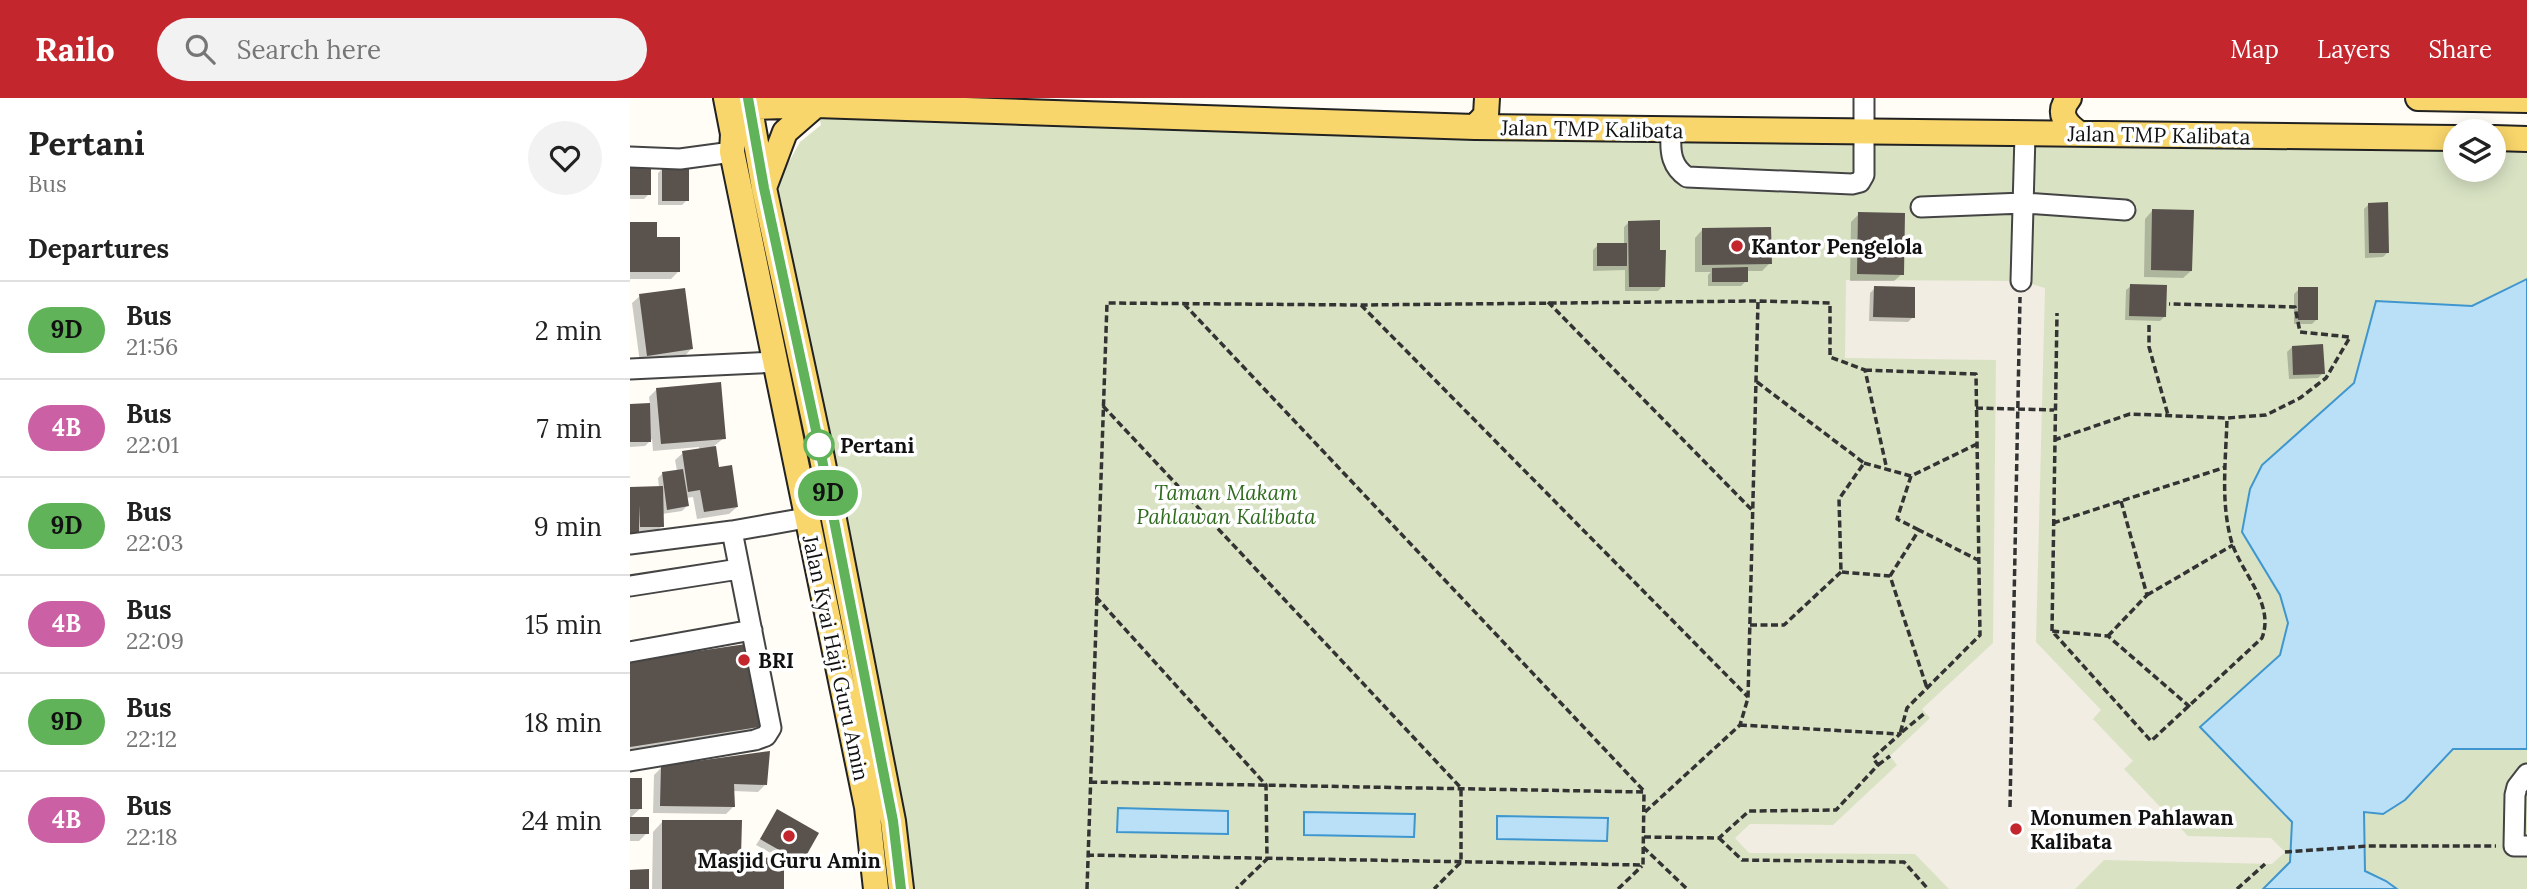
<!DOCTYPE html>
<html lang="en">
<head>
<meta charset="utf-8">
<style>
	:root { --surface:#fff; --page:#f2f2f2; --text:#222; --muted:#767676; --line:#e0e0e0; --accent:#c4262e }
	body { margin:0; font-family:Lora,serif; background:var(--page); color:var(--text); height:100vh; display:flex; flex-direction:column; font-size:26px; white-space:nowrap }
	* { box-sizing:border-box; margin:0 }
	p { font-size:23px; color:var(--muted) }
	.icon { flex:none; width:38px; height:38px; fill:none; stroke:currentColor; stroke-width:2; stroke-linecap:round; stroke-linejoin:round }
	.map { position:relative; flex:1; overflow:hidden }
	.side { display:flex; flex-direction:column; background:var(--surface); width:630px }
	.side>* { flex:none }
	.badge { padding:0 14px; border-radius:23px; font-size:24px; line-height:46px }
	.tools { position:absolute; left:1813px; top:21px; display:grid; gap:14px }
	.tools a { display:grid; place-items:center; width:63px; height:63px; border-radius:50%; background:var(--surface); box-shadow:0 4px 18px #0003; font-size:35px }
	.map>.badge { position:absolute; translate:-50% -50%; box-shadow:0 0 0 4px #fff }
	h2 { padding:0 28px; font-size:26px; line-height:63px }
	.round { display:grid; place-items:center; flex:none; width:74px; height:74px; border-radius:37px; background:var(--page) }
	.overview { display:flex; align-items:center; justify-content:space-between; height:119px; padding:0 28px }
	h1 { font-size:33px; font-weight:700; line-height:52px }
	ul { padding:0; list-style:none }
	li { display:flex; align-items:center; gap:21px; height:98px; padding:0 28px; border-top:2px solid var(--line) }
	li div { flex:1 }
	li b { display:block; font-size:26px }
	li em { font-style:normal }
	li .badge { min-width:77px; font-weight:700; text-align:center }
	header { display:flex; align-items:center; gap:42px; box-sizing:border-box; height:98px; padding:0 35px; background:var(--accent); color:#fff }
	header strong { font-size:33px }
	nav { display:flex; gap:38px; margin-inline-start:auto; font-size:24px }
	.search { width:490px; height:63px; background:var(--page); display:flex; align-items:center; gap:18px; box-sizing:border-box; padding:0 24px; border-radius:38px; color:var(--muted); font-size:26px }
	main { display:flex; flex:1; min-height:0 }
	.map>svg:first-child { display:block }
</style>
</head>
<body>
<header>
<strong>Railo</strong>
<div class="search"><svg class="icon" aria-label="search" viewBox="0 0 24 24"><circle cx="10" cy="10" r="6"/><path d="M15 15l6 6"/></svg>Search here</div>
<nav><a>Map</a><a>Layers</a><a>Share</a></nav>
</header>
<main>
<section class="side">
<div class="overview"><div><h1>Pertani</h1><p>Bus</p></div><a class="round"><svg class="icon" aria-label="heart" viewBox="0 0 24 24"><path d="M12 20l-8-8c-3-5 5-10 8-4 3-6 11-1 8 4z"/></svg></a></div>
<h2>Departures</h2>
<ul>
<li><span class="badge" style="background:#61b359;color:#111">9D</span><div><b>Bus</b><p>21:56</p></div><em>2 min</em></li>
<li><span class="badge" style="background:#cb60a4;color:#fff">4B</span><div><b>Bus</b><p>22:01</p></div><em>7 min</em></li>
<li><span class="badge" style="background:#61b359;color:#111">9D</span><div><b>Bus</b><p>22:03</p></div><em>9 min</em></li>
<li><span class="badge" style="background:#cb60a4;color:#fff">4B</span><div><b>Bus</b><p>22:09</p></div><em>15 min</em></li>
<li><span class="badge" style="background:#61b359;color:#111">9D</span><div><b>Bus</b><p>22:12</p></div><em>18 min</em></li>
<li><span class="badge" style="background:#cb60a4;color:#fff">4B</span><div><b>Bus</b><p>22:18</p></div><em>24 min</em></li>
</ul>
</section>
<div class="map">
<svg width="1897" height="791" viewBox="0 0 1897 791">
	<rect width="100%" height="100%" fill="#fffdf5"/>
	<path fill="#d9e3c4" d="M186,7L1825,40V72H1864V40L1897,41V791H270L134,90L156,69L170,44L191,27Z"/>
	<path fill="#f1ede2" d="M1216,182L1391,183L1415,190L1406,544L1471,612L1463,621L1503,663L1494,671L1558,738L1641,740L1655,754L1642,766L1474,762L1445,791H1319L1285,756L1119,755L1105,740L1120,726L1203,727L1267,667L1260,658L1300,620L1292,611L1363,545L1366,262L1215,260Z"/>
	<path fill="#b9e0f7" stroke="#3f96cf" stroke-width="2" d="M1897,181V651H1823L1775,702L1753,716L1734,714L1735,773L1756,783L1767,791H1633L1660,764L1662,724L1570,629L1650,557L1658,525L1650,497L1612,434L1620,391L1632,367L1724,285L1746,203L1842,208Z
		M488,710L598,713V736L487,734Z
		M674,714L785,716L784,739L674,737Z
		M867,718L978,720L977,743L867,741Z"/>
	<path fill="#0003" d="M0,69L19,96L14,101H0Z
		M33,70L57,102L52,107H28V75Z
		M1739,106L1758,154L1753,159L1735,160L1734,111Z
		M1522,113L1561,173L1553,180L1514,179L1515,121Z
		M1229,116L1272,176L1264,183H1220L1221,124Z
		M999,124L1029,154L1033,188L1028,193H995V172L963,173V152L968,147H994V129Z
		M0,125L25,141L49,173L41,181H0Z
		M1072,132L1140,165L1132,173H1116V183L1111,188H1078V177L1081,174H1065V140Z
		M1501,188L1535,218L1530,223L1495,222L1496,192Z
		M1245,190L1283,219L1278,224L1239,223L1240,195Z
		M1669,191L1687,221L1682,226H1664V196Z
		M10,198L61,251L54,259L10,265L2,205Z
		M1662,249L1693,275L1688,280L1659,281L1657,254Z
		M27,291L94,340L84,348L87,371L107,409L99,416L67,421L63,399L56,400L57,408L52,413L32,416V428L27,433H7L0,440V391L29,390L28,380L33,375L47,373L45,362L53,355L69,352V349L23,353L22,341L15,348L0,349V308L20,307L19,299Z
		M0,565L134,628L129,633L0,652Z
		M32,669L136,686L128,694L103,693V709L96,716L23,715L24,677Z
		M0,682L11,710L0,720L17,735L9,743H0Z
		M148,713L187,736L165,769L153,762L152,791H22L23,734L33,723L110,761H152L126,747Z"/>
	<path fill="#5a524d" d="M0,68H21V97H0Z
		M32,68H59V103H32Z
		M1758,104L1759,155H1739L1738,105Z
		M1522,111L1564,112L1562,173L1521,172Z
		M1228,114L1275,115L1274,177L1227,176Z
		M1030,122V152H1036L1035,189H999L998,123Z
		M0,124H27V139H50V174H0Z
		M1141,129L1142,166L1072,167V130Z
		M967,145H997V168H967Z
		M1118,169V184H1082V170Z
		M1500,186L1537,187L1536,219L1499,218Z
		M1244,188L1285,189V220L1243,219Z
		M1668,189H1688V222H1668Z
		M55,190L63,251L17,258L9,196Z
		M1693,246L1695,276L1663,277L1662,248Z
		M91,284L96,341L31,346L26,290Z
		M20,305L21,344H0V306Z
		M86,348L89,369L102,367L108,409L74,414L70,392L58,394L52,353Z
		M53,371L59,408L37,412L32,374Z
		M33,388L34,429H10L9,407V436H0V389Z
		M123,545L135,628L0,649V563Z
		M140,653L137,687L104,686L105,709L30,708L31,668Z
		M0,680H12V711H0Z
		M147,711L189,735L172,765L130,741Z
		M0,719H19V736H0Z
		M32,722H112L111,759L154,760V791H32Z
		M19,771V791H0V772Z"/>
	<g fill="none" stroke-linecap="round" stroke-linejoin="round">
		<g stroke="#444" stroke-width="23">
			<path id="minor" d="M1041,38C1040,55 1042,69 1057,79L1222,86L1230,84L1234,77V0
				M0,59L50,61L102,54
				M1291,109L1394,105L1495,112
				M1391,183L1395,36
				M0,271L147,264
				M0,446L102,433L176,420
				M0,488L109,471
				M0,554L122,532
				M0,663L125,642L136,638L141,630L102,433
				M1897,676L1887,689L1885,697L1884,748H1897"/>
		</g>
		<g stroke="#222" stroke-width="28">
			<path id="major" d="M96,0L103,36L102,54L237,709L246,791
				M118,0L134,90L190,350L263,723L271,791
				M1439,0C1426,15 1436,27 1450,36
				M1788,0L1897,2
				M99,12L120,9L186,7L845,29L1825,40
				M845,29L856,17L857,0
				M1864,40L1897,41
				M135,87L155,34L186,7"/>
		</g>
		<path stroke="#333" stroke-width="3.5" stroke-dasharray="7 3.5" stroke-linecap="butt" d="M918,204L1122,412
			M554,206L1014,693
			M731,207L1118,599
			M1519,227V249L1538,317
			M1235,272L1346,276L1350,537L1277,610L1270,636
			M1127,284L1234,365L1209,401L1211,474L1260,478L1297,590
			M473,308L831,690V764L804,791
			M1346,310L1424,312
			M1424,342L1500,316L1597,320L1636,317L1670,300L1696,280L1720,239L1670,234L1665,209L1539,206
			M1234,365L1281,378
			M1423,425L1596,369
			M1289,432L1267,421L1281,378L1347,346
			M1260,478L1289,432L1348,462
			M1517,497L1603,447
			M466,499L636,687L637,761L606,791
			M1120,527H1154L1211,474
			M1422,533L1427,215
			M1478,538L1517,497L1491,403
			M1560,609L1478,538L1422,533L1521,643L1632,540C1645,506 1612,476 1602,445C1590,405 1596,361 1597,320
			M1272,634L1296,614
			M1248,667L1260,658
			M1380,709L1390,199
			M1015,714L1110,627L1118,600L1128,203
			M1014,739L1089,740L1119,713L1206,712L1248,667L1243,660L1270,636L1110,627
			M1089,740L1112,762L1274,764L1298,791
			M1013,749L1057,791
			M1655,754L1737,748H1866
			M457,757L1013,767L1014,694L459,684
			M457,791L477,205L731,207L1128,203L1200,205V259L1235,272L1257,372
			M988,791L1012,768
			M1607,791L1635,766"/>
		<use href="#minor" stroke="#fff" stroke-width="19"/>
		<use href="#major" stroke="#f9d66b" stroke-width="24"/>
	</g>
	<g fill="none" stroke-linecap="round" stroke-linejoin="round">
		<g stroke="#fff" stroke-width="16">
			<path id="line" d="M118,0L134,90L190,351L263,723L271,791"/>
		</g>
		<use href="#line" stroke="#61b359" stroke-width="10"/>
	</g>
	<g fill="#c4262e" stroke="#fff" stroke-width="2.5">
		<circle cx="1107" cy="148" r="7"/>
		<circle cx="114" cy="562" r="7"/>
		<circle cx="1386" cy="731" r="7"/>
		<circle cx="159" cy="738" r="7"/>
	</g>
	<circle fill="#fff" stroke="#61b359" stroke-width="3.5" cx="189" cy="347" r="14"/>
	<g text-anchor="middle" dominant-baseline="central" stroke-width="7" stroke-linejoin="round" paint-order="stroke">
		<g font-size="21" fill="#111" stroke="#fff">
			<text transform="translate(962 31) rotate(1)">Jalan TMP Kalibata</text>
			<text transform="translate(1529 37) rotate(1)">Jalan TMP Kalibata</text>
			<text transform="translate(206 560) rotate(78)">Jalan Kyai Haji Guru Amin</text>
		</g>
		<g font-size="21" font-weight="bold" fill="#111" stroke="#fff" text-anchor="start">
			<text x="1121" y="148">Kantor Pengelola</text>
			<text x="128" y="562">BRI</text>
			<text x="1400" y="719">Monumen Pahlawan<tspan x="1400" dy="24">Kalibata</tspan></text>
			<text x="159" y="762" text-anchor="middle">Masjid Guru Amin</text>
		</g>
		<g font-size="21" font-weight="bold" fill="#111" stroke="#fff" text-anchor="start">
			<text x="210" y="347">Pertani</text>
		</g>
		<g font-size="21" font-style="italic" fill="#2f6b1f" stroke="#fff">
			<text x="596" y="394">Taman Makam<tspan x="596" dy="24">Pahlawan Kalibata</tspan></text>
		</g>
	</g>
</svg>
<div class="tools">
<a><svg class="icon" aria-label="layers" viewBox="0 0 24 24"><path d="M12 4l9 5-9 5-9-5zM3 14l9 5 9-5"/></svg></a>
</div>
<b class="badge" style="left:198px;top:395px;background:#61b359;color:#111">9D</b>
</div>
</main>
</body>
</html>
